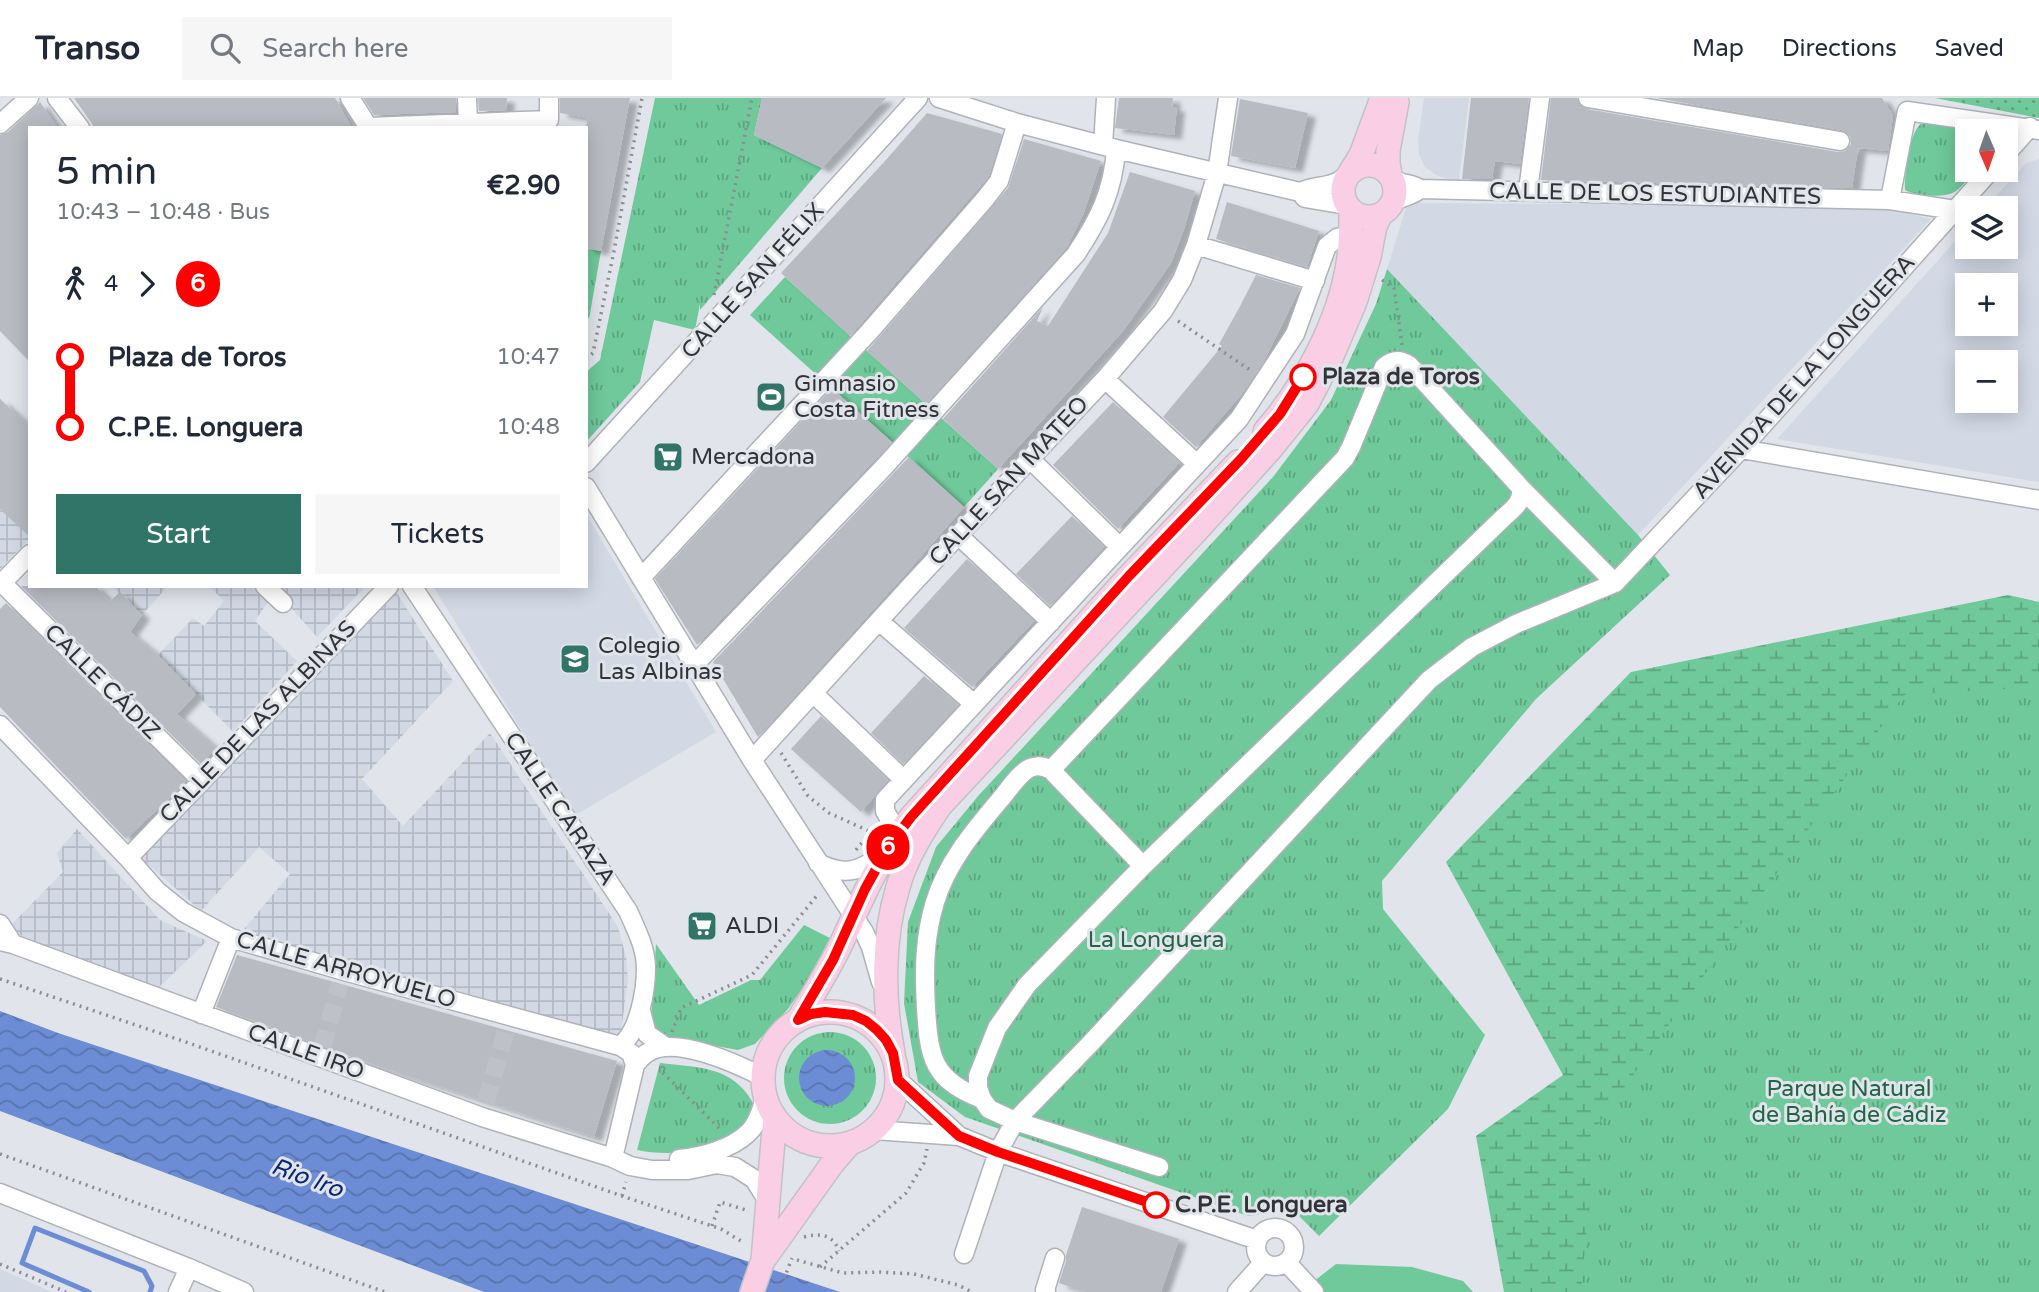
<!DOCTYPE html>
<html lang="en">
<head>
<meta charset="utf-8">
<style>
	:root { --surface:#fff; --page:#f6f6f7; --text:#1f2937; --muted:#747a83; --line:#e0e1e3; --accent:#317569 }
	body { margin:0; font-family:"Varela Round",sans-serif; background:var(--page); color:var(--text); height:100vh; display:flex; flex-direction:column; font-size:26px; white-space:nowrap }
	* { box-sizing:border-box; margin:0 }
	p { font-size:23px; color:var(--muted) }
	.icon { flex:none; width:38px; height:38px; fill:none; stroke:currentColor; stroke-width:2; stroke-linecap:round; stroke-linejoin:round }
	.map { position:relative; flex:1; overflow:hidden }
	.details { position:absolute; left:28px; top:28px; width:560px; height:462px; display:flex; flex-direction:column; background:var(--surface); border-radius:0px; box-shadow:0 4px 18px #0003 }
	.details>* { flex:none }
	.badge { padding:0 14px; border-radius:23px; font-size:24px; line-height:46px }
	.needle { width:46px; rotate:178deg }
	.fabs { position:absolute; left:1955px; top:21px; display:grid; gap:14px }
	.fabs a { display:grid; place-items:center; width:63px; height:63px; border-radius:0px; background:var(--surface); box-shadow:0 4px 18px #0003; font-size:35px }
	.map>.badge { position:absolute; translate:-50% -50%; box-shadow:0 0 0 4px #fff }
	.legs { display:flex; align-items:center; gap:10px; height:77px; padding:0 28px; font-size:23px }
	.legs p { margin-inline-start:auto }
	.overview { display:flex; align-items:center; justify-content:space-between; height:119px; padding:0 28px }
	h1 { font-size:38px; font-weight:600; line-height:52px }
	.action { display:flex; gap:14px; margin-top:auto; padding:14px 28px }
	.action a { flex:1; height:80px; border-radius:0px; background:var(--accent); color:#fff; font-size:28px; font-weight:600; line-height:80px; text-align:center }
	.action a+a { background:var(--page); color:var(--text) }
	ul { padding:0 28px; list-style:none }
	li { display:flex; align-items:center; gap:24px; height:70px; font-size:26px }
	li i { display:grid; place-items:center; width:10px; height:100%; margin:0 9px; background:currentColor }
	li i::after { content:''; width:18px; height:18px; margin:-9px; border:5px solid; border-radius:50%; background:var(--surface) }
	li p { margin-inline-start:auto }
	li:first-child i { background:linear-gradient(#0000 50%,currentColor 0) }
	li:last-child i { background:linear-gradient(currentColor 50%,#0000 0) }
	header { display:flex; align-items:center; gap:42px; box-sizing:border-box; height:98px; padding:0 35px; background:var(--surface); border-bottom:2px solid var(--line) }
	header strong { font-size:33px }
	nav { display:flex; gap:38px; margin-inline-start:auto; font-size:24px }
	.search { width:490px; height:63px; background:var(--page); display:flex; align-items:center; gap:18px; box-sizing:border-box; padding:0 24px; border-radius:0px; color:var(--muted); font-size:26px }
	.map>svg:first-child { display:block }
</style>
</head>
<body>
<header>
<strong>Transo</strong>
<div class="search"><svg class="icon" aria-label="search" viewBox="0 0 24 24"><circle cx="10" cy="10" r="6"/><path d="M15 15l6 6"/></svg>Search here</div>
<nav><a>Map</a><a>Directions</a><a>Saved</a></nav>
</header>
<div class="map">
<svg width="2039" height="1194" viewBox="0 0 2039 1194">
	<defs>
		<pattern id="industrial-grid" width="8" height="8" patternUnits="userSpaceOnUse" patternTransform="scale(1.75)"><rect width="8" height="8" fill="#d2d9e5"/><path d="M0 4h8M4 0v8" fill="none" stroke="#b5bbc5"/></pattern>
		<pattern id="grass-dots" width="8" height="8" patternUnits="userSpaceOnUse" patternTransform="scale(1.75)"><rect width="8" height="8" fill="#6fc99a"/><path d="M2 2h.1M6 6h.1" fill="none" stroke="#5ca47e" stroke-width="1.8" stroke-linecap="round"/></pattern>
		<pattern id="wetland-marsh" width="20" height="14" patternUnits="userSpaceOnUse" patternTransform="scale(1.75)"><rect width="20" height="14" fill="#6fc99a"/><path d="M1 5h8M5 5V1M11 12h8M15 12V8" fill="none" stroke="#5ca47e"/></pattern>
		<pattern id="park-tufts" width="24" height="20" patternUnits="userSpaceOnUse" patternTransform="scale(1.75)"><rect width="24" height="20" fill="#6fc99a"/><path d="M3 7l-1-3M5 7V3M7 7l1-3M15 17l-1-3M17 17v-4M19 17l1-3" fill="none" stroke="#5ca47e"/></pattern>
		<pattern id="water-waves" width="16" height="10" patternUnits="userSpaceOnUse" patternTransform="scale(1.75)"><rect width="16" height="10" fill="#6c8dd5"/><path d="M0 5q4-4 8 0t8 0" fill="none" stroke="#5974ae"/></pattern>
		<filter id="shadow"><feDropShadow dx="8" dy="4.5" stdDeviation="2" flood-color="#0004"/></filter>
	</defs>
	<rect width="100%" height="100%" fill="#e1e5eb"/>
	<path fill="#d2d9e5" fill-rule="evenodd" d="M1424,0H1469L1459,82L1448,81L1436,77L1425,69L1419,57L1418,41Z
		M2039,61V384L1777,341L1967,130V149H2006V110H1985L2026,65ZM1967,187H2006V226H1967ZM2006,264V303H1967V264Z
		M1419,105L1879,108L1931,121L1638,437L1387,171L1406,110Z
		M586,416L716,634L574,718L433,488H586Z
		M0,1171L52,1194H0Z"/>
	<path fill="url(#industrial-grid)" d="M0,301L30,329V440L0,471Z
		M111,488H168L142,517Z
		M209,488H251L268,504L255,523L297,563L233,634L158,557L193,520L204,528L224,503Z
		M271,488H366L317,539Z
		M393,489L453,583L362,681L403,728L490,635L618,829L626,859L628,881L620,942L239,837L290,776L259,749L201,813L141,760Z
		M77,731L160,822L207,843L151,897L29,846L11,827L63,774L57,755Z"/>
	<path fill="url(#grass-dots)" d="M1935,0H2039V20Z"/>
	<path fill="url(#wetland-marsh)" d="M2008,497L2039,504V1194H1504L1476,1038L1563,977L1446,764L1631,574Z"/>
	<path fill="url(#park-tufts)" d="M655,0H762L754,37L822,70L700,212V206L695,232L654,222L640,284L586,344V274L600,262Z
		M1935,24L1984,33H1967V72H1975C1969,79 1963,88 1956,93C1945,101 1915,98 1905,92C1904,79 1909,30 1923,25C1927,23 1931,25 1935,24Z
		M586,150L601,153L589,221L586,217Z
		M1387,171L1638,437L1670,477L1536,601L1382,783L1383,811L1485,937L1448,1011L1319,1138L1293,1112L1248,1118L965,1019L918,984L904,905L908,824L936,749L979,697L1273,379L1331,302L1376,206Z
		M785,179L998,371L964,409L750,217Z
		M2039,589V1194H1581L1596,1029L1904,597Z
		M804,827L830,840L813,875L788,911L755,946L738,952L661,938L651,922L656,846L699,907L751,882H760Z
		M784 980a46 46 0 1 1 92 0a46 46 0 1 1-92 0Z
		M660,965C698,970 732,967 753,1005C750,1011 748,1020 744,1025C724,1055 669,1059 637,1052Z"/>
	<path fill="#6fc99a" d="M1336,1166L1412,1169L1463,1183L1473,1194H1300Z"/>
	<path fill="url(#water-waves)" d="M0,913L58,935L840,1194H484L0,1013Z
		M799 980a28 28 0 1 1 56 0a28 28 0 1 1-56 0Z"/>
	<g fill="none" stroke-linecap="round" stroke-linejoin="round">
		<path stroke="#6c8dd5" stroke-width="5" d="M89,1194L22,1165L35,1130L144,1173L152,1188L150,1194"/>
	</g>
	<path fill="#b8bbc1" filter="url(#shadow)" d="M74,0H335L352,30H95Z
		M363,0H456V14L374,17Z
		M478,0H507L506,12L479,13Z
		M560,0H630L601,153L586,150V28L588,20L560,15Z
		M762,0H886L822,70L754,37Z
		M1119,0H1173L1172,9H1177L1174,37L1115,30Z
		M1471,0H1529L1520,66L1495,63L1492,81H1462Z
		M1551,0H1577L1580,8L1586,11L1838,54L1845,53L1851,46L1850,38L1842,32L1656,0H1882L1893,18L1888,53L1858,50L1852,90L1541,82Z
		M1240,1L1308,15L1295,70L1231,58Z
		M40,4L58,30H30V264L0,233V37L8,34Z
		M927,15L1002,36L989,78L850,238L781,175L885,63Z
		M1024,41L1101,63L1083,117L1067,149L926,306L867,253L1008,90Z
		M1130,74L1195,93L1184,131L1171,165L1123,233L998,371L943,321L1043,209L1037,223L1048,228L1108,135Z
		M1227,104L1319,133L1307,169L1216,141Z
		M1256,177L1300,190L1263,265L1241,297L1196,349L1163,319L1222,248L1219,246L1238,212Z
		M832,290L892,344L697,547L655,481Z
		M0,301L30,329V439L0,411Z
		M1113,304L1179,365L1118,431L1053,367Z
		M909,359L964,409L909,472L758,639L713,564Z
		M1072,418L1104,449L1050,508L1016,476Z
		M967,461L1034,523L972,589L904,530Z
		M21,488H95L110,503L120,494L142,517L130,534L158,557L196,596L177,616L216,650L201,666Z
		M6,505L184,682L185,684L179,691L126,741L0,609V511Z
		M924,578L958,607L903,666L871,635Z
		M821,618L888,682L861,714L791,651Z
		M237,857L617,963L594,1039L377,968L216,909Z
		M1082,1109L1179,1141L1161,1194H1085L1059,1185L1066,1163V1157Z"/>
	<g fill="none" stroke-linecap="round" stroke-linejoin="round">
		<path stroke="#bec1c7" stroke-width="18" stroke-dasharray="18 9" stroke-linecap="butt" d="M322,950L340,886
			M486,1004L506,932"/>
		<g stroke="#afb2b8" stroke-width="21">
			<path id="minor" d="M57,0L80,30
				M350,0L369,30
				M467,0L468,25
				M939,0L1017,25L1116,51L1300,94L1305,100L1346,107
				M1588,0L1840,43
				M0,26L29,0
				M368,29L549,22V0
				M1103,47L1106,0
				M2006,56L2030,29
				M1392,80C1401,87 1411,85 1420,91L1890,102
				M1528,93L1540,0
				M1300,94C1316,86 1332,91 1346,78
				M1391,106C1400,98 1412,99 1420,91
				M1955,112L1890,102L1907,13L2039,32
				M1196,147L1315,183
				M1105,281L1197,366
				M1741,351L2039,402
				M1030,361L1120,449
				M586,365L918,0
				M586,389L752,662L864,834L871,849L881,884
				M1521,390L1615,485
				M958,437L1051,524
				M641,480L869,234L985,101L999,83L1017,25
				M2,485L201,682
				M0,487L30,456
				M265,488L283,505
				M412,488L628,813C636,831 646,850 646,870C646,893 639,934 620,948
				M879,523L974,606
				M694,567L884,369L1076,156C1099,121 1113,94 1116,51
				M813,595L903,681
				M0,627L128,760L157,793L183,814L231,840L344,873L620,948L631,955L635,967
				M752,662L916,482L1105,281L1163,213L1182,182L1196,147L1217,75L1228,0
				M1051,672L1345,360L1351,349L1384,269C1392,262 1400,261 1409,267L1521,390C1523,404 1513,411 1504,419L1143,768L1027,887L997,930L978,978V990L982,1001L989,1011L1015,1023L1159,1069
				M898,736L885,713V702L1239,321L1295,236L1327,148L1337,140L1350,138
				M128,760L389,488
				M818,765C846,779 859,773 884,756
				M0,826L13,846
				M0,843L13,846L482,1019L613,1060L630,1068L652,1072H688L717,1066L735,1069L754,1081L768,1103
				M641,913L647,936L666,949
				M201,916L231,840
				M635,967C638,963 642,958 647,955C673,936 737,966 763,979
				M898,982L959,1038
				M982,1001C932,982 929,959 926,910C924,872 924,840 935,804C948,762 977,729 1004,697C1011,688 1021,674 1030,670C1037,667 1044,668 1051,672L1143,768
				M874,1032L959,1038L998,1054L1257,1142
				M613,1060L635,967
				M679,1061C702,1059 731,1051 748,1035C758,1026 762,1011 765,999
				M0,1095L189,1170L244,1194
				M1256 1149a19 19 0 1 1 38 0a19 19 0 1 1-38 0Z
				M964,1156L998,1054L1015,1023L1088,948L1429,582L1472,549L1516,526L1615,485L1741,351L1991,72
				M1287,1165L1314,1194
				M178,1194L189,1170
				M1046,1194L1045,1192L1055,1160
				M1237,1194L1263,1165"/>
		</g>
		<g stroke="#c2c2c3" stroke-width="26">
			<path id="major" d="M1343 93a26 26 0 1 1 52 0a26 26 0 1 1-52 0Z
				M1351,73L1361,57L1382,0
				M1390,77L1388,65V53L1397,4L1395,0
				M1265,333C1305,287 1338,226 1348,166C1351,148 1351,130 1351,112
				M763 981a67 67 0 1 1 134 0a67 67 0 1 1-134 0Z
				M798,922C813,897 828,873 841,846C863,799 878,761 911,719L1129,478L1238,364
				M893,955C883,902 882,841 898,789C906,760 923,733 940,708L1201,428L1269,353L1307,306L1332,258L1355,204L1369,159L1375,128L1381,116
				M765,1160L832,1066L850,1045
				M752,1194L763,1162L775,1019"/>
		</g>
		<path stroke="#8a8d91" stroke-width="3.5" stroke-dasharray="2 5" stroke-linecap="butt" d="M1382,182L1394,190L1402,247
			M714,197L752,0
			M1178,223L1250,272
			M586,261L593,255L614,153L642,0
			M781,655L808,698L829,715L871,734
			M856,752L871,734L874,736
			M0,881L180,942L622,1098L721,1131L741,1143
			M672,934L681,910L752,877L819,795
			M663,968L662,974L722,1033
			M0,1056L385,1194
			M622,1098L626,1084
			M712,1128L720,1104L746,1112
			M804,1139C820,1135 833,1136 839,1153
			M797,1162L843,1175L879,1174L914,1176L958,1187L972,1194
			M0,1166L66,1194
			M820,1169L906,1095L924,1065L927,1051
			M779,1194L792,1160"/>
		<use href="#minor" stroke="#fff" stroke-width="18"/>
		<use href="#major" stroke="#facfe5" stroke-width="23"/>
	</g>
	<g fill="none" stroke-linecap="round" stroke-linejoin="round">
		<g stroke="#fff" stroke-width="16">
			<path id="line-1" d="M1156,1107L998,1054L959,1038L898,982L893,955L886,942L877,932L866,923L853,917L825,914L811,916L798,922L833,862L865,791L889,748L911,719L1129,478L1241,361L1280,316L1303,279"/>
		</g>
		<use href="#line-1" stroke="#f00" stroke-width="10"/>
	</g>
	<defs>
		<g id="stadium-square" transform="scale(1.575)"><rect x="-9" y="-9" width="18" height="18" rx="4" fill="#317569" stroke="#e1e5eb"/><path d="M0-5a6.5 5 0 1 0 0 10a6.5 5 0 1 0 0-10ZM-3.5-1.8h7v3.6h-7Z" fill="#fff"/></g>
		<g id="supermarket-square" transform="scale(1.575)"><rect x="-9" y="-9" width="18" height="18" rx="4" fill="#317569" stroke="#e1e5eb"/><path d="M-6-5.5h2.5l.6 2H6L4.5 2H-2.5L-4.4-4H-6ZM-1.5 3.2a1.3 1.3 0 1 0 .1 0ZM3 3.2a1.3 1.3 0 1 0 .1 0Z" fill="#fff"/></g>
		<g id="school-square" transform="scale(1.575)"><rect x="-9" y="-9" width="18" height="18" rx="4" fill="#317569" stroke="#e1e5eb"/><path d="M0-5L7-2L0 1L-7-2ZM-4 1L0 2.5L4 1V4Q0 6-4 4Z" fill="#fff"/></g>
	</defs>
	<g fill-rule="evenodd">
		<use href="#stadium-square" x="771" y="299"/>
		<use href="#supermarket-square" x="668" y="359"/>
		<use href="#school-square" x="575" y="561"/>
		<use href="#supermarket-square" x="702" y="828"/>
	</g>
	<g fill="#fff" stroke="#f00" stroke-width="3.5">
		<circle cx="1303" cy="279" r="12"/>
		<circle cx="1156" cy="1107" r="12"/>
	</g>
	<g text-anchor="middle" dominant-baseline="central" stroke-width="6" stroke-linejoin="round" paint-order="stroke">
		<g font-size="23" fill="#323336" stroke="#e1e5eb">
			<text transform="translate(1655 96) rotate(1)">CALLE DE LOS ESTUDIANTES</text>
			<text transform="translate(753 183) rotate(-48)">CALLE SAN FÉLIX</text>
			<text transform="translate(1804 279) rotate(-48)">AVENIDA DE LA LONGUERA</text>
			<text transform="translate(1009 383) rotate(-47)">CALLE SAN MATEO</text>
			<text transform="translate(102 584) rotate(45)">CALLE CÁDIZ</text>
			<text transform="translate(258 624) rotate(-46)">CALLE DE LAS ALBINAS</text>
			<text transform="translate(560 711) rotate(56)">CALLE CARAZA</text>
			<text transform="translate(346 872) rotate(16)">CALLE ARROYUELO</text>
			<text transform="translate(306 954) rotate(20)">CALLE IRO</text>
		</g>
		<g font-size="23" font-weight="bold" fill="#323336" stroke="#e1e5eb" text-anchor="start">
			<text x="1322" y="279">Plaza de Toros</text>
			<text x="1175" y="1107">C.P.E. Longuera</text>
		</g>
		<g font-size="23" fill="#323336" stroke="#e1e5eb" text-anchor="start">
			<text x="794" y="286">Gimnasio<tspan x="794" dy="26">Costa Fitness</tspan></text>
			<text x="691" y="359">Mercadona</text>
			<text x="598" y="548">Colegio<tspan x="598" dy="26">Las Albinas</tspan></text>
			<text x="725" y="828">ALDI</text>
		</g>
		<g font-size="23" fill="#216545" stroke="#e1e5eb">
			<text x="1156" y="842">La Longuera</text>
			<text x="1849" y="991">Parque Natural<tspan x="1849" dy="26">de Bahía de Cádiz</tspan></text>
		</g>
		<g font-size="24" font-style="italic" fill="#092578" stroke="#e1e5eb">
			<text transform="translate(307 1080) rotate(20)">Rio Iro</text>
		</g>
	</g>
</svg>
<div class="fabs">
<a><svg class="needle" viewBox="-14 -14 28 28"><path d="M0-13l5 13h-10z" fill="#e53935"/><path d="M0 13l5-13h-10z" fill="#747a83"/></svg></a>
<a><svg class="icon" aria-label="layers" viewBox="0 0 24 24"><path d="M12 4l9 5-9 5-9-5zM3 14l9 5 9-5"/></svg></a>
<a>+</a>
<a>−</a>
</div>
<b class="badge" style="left:888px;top:749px;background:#f00;color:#fff">6</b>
<section class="details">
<div class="overview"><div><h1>5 min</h1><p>10:43 – 10:48 · Bus</p></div><b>€2.90</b></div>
<div class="legs"><svg class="icon" aria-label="walk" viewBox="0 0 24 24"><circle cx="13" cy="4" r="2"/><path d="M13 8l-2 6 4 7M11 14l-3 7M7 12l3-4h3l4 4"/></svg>4<svg class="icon" aria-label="forward" viewBox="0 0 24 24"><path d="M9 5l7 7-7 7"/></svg><b class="badge" style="background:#f00;color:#fff">6</b></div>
<ul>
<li><i style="color:#f00"></i><b>Plaza de Toros</b><p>10:47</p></li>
<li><i style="color:#f00"></i><b>C.P.E. Longuera</b><p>10:48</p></li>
</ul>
<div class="action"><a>Start</a><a>Tickets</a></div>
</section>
</div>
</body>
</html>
